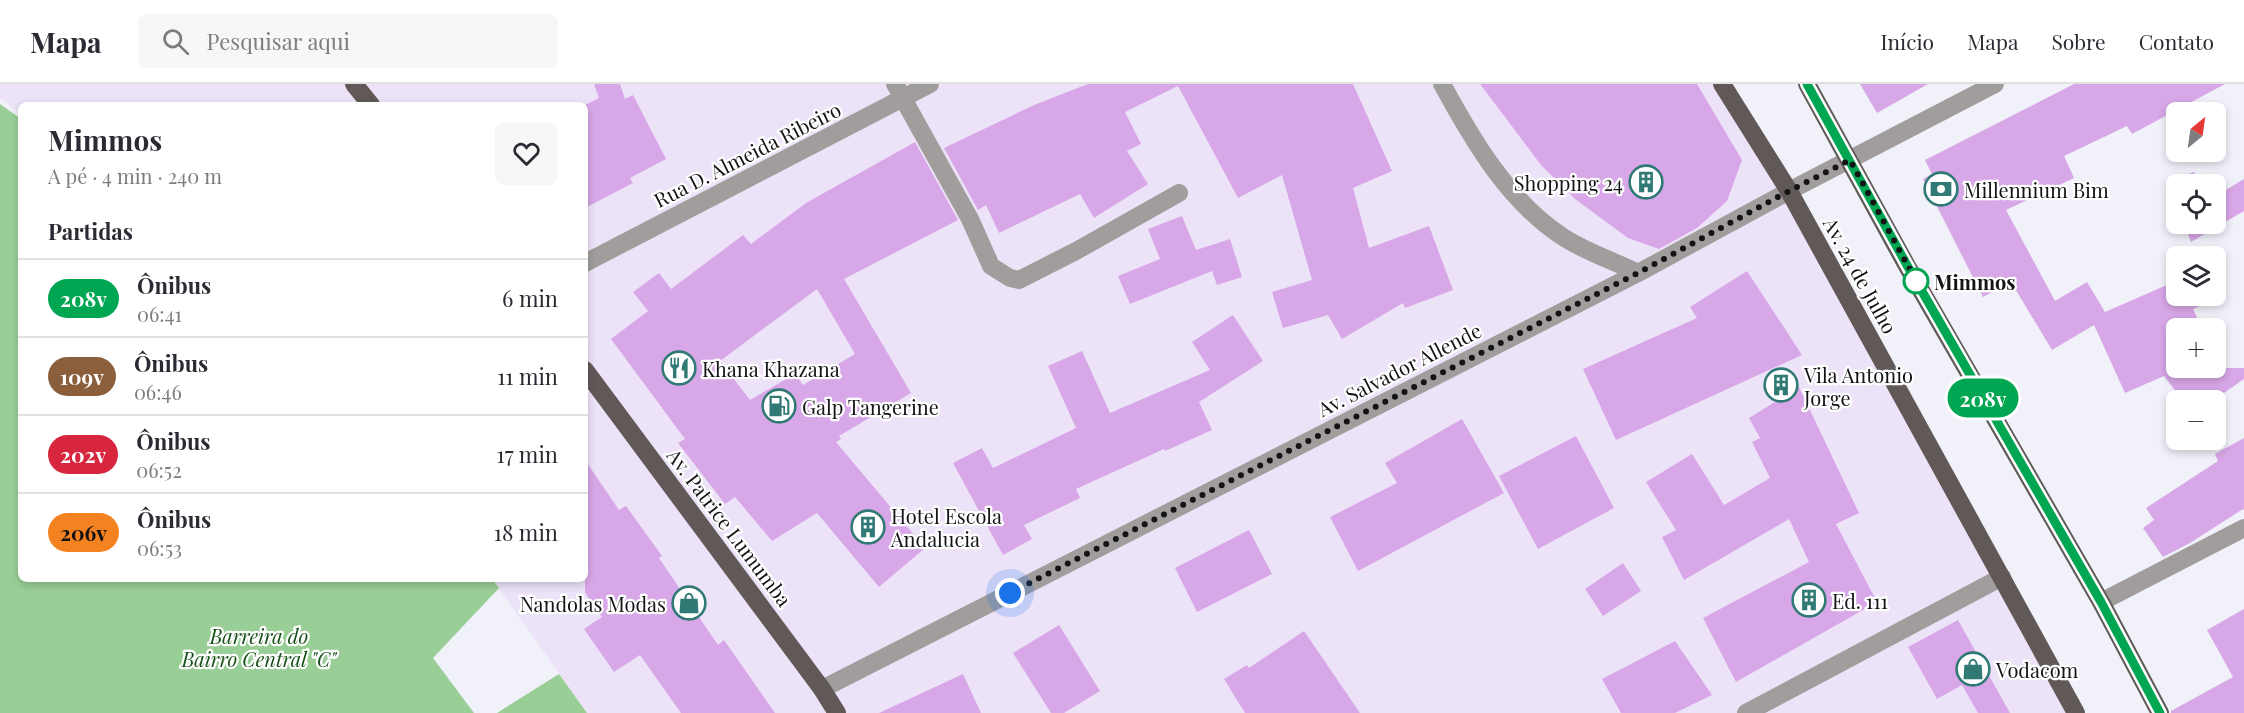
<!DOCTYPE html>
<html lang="pt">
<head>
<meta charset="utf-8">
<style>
	:root { --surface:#fff; --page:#f7f7f7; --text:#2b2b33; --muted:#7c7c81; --line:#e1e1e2 }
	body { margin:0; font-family:"Playfair Display",serif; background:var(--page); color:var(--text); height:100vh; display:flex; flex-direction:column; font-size:22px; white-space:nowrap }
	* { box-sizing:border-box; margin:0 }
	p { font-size:20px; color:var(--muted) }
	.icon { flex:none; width:33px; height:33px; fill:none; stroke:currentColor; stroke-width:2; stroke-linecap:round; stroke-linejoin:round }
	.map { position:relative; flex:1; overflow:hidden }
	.side { position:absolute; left:18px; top:18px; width:570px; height:480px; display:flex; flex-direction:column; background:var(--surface); border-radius:9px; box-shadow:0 3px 9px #0003 }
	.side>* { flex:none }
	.badge { padding:0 12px; border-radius:20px; font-size:21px; line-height:39px }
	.needle { width:39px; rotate:29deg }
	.tools { position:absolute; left:2166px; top:18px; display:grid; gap:12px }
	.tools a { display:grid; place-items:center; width:60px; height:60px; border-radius:9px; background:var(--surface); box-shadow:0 3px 9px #0003; font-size:30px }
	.you { position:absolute; width:30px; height:30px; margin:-15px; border:4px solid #fff; border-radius:50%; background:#1a73e8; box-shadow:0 0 0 9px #1a73e833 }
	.map>.badge { position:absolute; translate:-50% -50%; box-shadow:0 0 0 3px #fff }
	h2 { padding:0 30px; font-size:22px; line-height:54px }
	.round { display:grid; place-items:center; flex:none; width:63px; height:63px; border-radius:9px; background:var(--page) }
	.summary { display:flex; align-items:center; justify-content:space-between; height:102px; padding:0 30px }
	h1 { font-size:28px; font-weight:700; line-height:45px }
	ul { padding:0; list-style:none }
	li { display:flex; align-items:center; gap:18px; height:78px; padding:0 30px; border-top:2px solid var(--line) }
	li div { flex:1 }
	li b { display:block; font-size:22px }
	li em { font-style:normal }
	li .badge { min-width:66px; font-weight:700; text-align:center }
	header { display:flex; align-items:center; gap:36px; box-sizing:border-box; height:84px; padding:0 30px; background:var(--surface); border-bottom:2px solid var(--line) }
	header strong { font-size:28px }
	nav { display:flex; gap:33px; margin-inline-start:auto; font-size:21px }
	.search { width:420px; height:54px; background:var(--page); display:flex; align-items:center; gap:15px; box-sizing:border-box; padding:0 21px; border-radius:9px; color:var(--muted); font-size:22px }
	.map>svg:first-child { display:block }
</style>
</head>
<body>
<header>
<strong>Mapa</strong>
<div class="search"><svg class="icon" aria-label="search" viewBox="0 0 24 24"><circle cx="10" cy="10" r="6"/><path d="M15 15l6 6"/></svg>Pesquisar aqui</div>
<nav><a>Início</a><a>Mapa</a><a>Sobre</a><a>Contato</a></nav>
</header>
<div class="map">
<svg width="2244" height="629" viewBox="0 0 2244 629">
	<rect width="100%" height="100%" fill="#f0f1f9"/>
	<path fill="#ede3f8" d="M0,0H1727L2066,629H587L492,495H585V21H21V30L0,14Z"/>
	<path fill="#99cf96" d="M0,20L21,35V495H492L499,504L433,574L474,629H0Z
		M559,590L587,629H497Z"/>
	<path fill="#d8a7e7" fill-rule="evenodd" d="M594,0H620L625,15L633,11L666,75L630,94L633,99L585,124V21L599,14Z
		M1088,0H1353L1392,87L1353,104L1369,164L1429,142L1453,206L1405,224L1403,219L1342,255L1328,231L1283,244L1272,208L1312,196L1282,91L1238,114L1178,2L1125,28L1141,60L1127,67L1148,100L1094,134L1080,110L999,149L986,121L978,126L944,64L1034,21Z
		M1480,0H1697L1742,76L1727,117L1697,144L1659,165L1628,154L1575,115L1541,81Z
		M1860,0H1928L1877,29Z
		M2074,0H2225L2132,50L2127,42L2064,72L2074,94L2006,126L2055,217L2087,198L2105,228L2176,197V212H2216V193L2224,211L2193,225L2202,244H2176V284H2216V275L2219,284H2244V295L2214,316H2182L2164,292L2125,309L2094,241L2052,266L2011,198L1983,213L1923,95L1932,90L1925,76Z
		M915,58L958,136L844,195L911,309L839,352L841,355L836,358L925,464L879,503L817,429L772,457L735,413L725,420L678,359L685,355L611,255L648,227L633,208L659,189L671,205L743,151L751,160L806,119ZM817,205L855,270L803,301L795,290L750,316L720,277Z
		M2194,88L2199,100H2176V117L2169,97Z
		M2244,95V127L2191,158L2184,140H2216V112Z
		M1182,132L1196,166L1230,155L1242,193L1217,201L1212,187L1130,220L1118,192L1160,175L1148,145Z
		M1747,187L1802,271L1616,356L1583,285L1697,234L1690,223Z
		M1233,231L1263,277L1199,318L1212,346L1165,367L1164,365L1076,405L1080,414L1024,441L1032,455L1003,471L953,379L982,364L993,384L1076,344L1048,282L1082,267L1110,329L1210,286L1192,258Z
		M1799,303L1859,429L1836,440L1877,518L1736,598L1703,534L1809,478L1789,435L1684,496L1662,453L1676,446L1646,398L1692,370L1724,421L1770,394L1752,358L1760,354L1749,334Z
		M1462,335L1504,409L1358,487L1330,433L1397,399L1385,379Z
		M1576,352L1614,424L1538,465L1499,392Z
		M2244,354V426L2243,425L2190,459L2163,473L2143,444L2154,436L2146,424L2218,377L2215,370Z
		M585,376L619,426L626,422L662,472L659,474L718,561L724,556L775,629H681L640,571L614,588L584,545L602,533L585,509Z
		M1249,446L1272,490L1197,528L1175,484Z
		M1623,479L1641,507L1603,532L1585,505Z
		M2244,525V629H2171V627L2233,593L2207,546Z
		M1958,536L2010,629H1978L1962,601L1937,615L1908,563Z
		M1059,541L1100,607L1064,629H1051L1013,569Z
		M1304,547L1360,629H1245L1224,595L1247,581L1249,584Z
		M1675,557L1712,611L1675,629H1621L1602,595Z
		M963,590L981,629H879Z"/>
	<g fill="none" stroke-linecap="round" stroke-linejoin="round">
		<path stroke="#a29d9d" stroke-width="18" d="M895,0L970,135L991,182L1010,194L1019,196L1076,167L1179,109
			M1442,0C1473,57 1508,117 1563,153C1586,168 1614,177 1638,189
			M585,179L930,0
			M2101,518L2244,444
			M822,605L1638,189L1789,107L1995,0
			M1746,629L2002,493"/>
		<path stroke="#605958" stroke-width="18" d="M354,0L371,21
			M1722,0L1789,107L2076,629
			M1807,0L1907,182L2101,518L2160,629
			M585,286L822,605L837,629"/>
	</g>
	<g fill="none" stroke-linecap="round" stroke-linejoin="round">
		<g stroke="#fff" stroke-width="14">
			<path id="line" d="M1807,0L1908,183L2101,518L2160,629"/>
		</g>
		<use href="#line" stroke="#00a651" stroke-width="9"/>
		<path stroke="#141417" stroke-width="6" stroke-dasharray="0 10.8" d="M1010,509L1638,189L1789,107L1850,76L1919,202L1916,197"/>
	</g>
	<defs>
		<g id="building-ring" transform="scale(1.725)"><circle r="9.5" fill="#fff" stroke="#307975" stroke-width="1.5"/><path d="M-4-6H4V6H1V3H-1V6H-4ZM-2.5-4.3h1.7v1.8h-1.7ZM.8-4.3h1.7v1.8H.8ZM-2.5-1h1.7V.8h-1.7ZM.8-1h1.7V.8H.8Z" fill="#307975"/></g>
		<g id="bank-ring" transform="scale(1.725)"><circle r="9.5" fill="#fff" stroke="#307975" stroke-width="1.5"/><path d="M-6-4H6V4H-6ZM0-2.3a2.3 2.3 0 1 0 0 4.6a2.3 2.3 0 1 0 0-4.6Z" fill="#307975"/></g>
		<g id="restaurant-ring" transform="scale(1.725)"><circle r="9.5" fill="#fff" stroke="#307975" stroke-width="1.5"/><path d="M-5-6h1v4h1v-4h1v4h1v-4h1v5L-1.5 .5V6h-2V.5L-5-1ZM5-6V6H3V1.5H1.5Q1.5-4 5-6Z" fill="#307975"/></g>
		<g id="fuel-ring" transform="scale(1.725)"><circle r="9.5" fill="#fff" stroke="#307975" stroke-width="1.5"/><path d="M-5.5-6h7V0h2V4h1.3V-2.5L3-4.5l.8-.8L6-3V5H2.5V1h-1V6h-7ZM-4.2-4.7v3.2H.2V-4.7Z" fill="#307975"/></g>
		<g id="shop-ring" transform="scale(1.725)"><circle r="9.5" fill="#fff" stroke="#307975" stroke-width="1.5"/><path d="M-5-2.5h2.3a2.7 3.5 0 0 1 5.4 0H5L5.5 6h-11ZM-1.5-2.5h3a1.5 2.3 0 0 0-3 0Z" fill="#307975"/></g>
	</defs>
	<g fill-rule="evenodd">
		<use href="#building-ring" x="1646" y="98"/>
		<use href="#bank-ring" x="1941" y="105"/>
		<use href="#restaurant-ring" x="679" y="284"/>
		<use href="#building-ring" x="1781" y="301"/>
		<use href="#fuel-ring" x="779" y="322"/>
		<use href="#building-ring" x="868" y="443"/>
		<use href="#building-ring" x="1809" y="516"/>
		<use href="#shop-ring" x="689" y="519"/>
		<use href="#shop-ring" x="1973" y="585"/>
	</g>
	<circle fill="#fff" stroke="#00a651" stroke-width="3" cx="1916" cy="197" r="12"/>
	<g text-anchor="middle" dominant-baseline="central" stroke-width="4.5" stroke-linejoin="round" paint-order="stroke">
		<g font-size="20" fill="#141417" stroke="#fff">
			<text transform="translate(747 70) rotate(-27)">Rua D. Almeida Ribeiro</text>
			<text transform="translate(1861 191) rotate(61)">Av. 24 de Julho</text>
			<text transform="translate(1399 285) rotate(-27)">Av. Salvador Allende</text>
			<text transform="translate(730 443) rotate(53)">Av. Patrice Lumumba</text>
		</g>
		<g font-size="20" fill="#141417" stroke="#fff" text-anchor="start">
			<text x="1623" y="98" text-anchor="end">Shopping 24</text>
			<text x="1964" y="105">Millennium Bim</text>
			<text x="702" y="284">Khana Khazana</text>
			<text x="1804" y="290">Vila Antonio<tspan x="1804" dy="23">Jorge</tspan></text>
			<text x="802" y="322">Galp Tangerine</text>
			<text x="891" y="431">Hotel Escola<tspan x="891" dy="23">Andalucia</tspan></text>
			<text x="1832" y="516">Ed. 111</text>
			<text x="666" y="519" text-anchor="end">Nandolas Modas</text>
			<text x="1996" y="585">Vodacom</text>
		</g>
		<g font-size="20" font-weight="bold" fill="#141417" stroke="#fff" text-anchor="start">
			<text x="1934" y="197">Mimmos</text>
		</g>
		<g font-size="20" font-style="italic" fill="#165117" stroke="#fff">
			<text x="259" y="551">Barreira do<tspan x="259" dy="23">Bairro Central "C"</tspan></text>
		</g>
	</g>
</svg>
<div class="tools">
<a><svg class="needle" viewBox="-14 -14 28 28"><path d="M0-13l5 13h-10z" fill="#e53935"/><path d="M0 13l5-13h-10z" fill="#7c7c81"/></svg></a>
<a><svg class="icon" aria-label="locate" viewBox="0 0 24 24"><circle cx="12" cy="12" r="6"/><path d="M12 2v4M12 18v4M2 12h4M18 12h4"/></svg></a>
<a><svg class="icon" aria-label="layers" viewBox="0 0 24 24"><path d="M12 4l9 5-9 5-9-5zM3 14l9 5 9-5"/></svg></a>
<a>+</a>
<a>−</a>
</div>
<div class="you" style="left:1010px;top:509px"></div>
<b class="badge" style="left:1983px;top:314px;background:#00a651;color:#fff">208v</b>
<section class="side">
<div class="summary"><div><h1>Mimmos</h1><p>A pé · 4 min · 240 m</p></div><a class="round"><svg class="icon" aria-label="heart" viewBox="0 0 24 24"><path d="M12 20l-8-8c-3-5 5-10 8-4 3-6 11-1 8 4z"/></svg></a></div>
<h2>Partidas</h2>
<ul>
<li><span class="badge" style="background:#00a651;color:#fff">208v</span><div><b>Ônibus</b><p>06:41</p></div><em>6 min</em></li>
<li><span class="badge" style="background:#8b5e3c;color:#fff">109v</span><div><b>Ônibus</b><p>06:46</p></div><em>11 min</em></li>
<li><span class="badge" style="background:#d7263d;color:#fff">202v</span><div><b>Ônibus</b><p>06:52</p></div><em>17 min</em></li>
<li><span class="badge" style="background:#f58220;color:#111">206v</span><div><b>Ônibus</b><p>06:53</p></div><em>18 min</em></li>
</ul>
</section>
</div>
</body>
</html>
